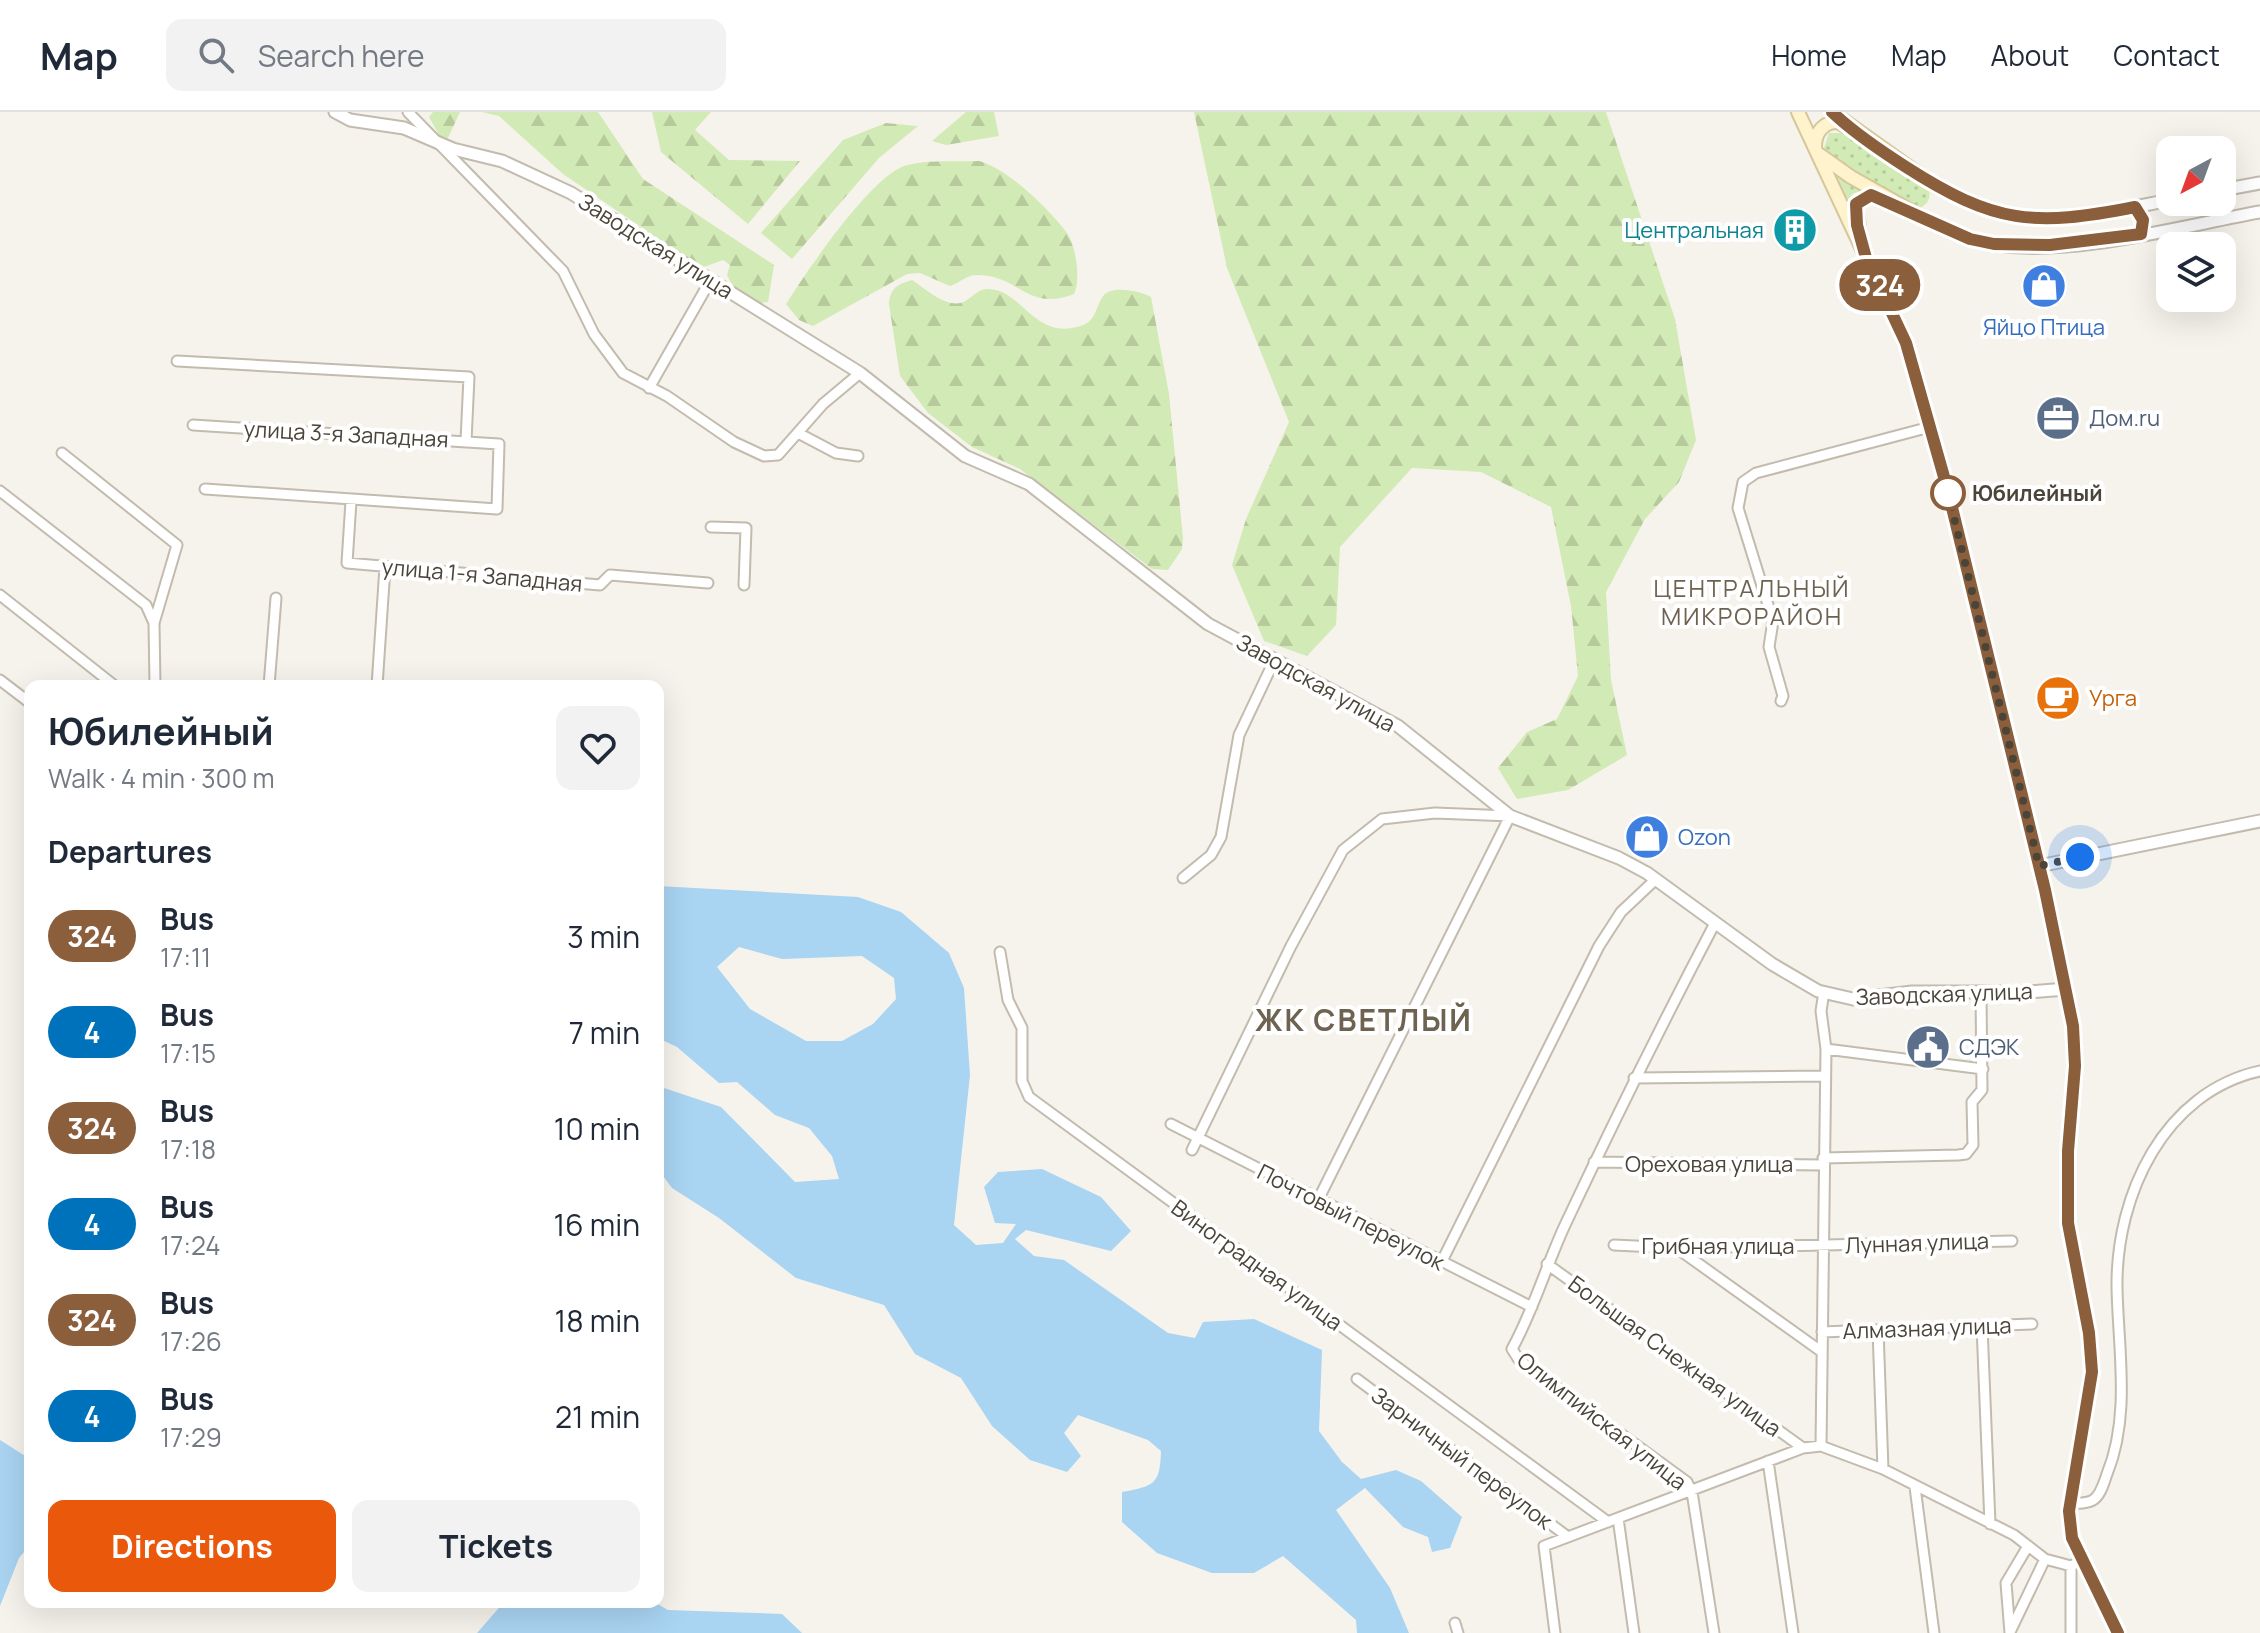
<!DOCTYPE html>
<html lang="en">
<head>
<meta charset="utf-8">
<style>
	:root { --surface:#fff; --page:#f2f2f3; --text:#1f2937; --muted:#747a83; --line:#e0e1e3; --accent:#ea580c }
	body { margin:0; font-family:Manrope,sans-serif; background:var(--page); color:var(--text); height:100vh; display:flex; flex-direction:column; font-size:30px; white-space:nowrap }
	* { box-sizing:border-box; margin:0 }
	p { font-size:26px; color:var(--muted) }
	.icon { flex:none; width:44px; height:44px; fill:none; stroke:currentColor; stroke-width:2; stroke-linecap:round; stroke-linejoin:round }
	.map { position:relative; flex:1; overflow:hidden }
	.sheet { position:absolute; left:24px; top:568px; width:640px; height:928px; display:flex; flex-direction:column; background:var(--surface); border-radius:16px; box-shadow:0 8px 32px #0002 }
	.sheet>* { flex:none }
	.badge { padding:0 16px; border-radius:26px; font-size:28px; line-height:52px }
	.needle { width:52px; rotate:221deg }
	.fabs { position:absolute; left:2156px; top:24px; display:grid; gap:16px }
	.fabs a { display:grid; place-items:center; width:80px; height:80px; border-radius:16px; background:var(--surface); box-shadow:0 8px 32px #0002; font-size:40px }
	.you { position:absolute; width:40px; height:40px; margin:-20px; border:6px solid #fff; border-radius:50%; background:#1a73e8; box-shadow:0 0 0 12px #1a73e833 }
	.map>.badge { position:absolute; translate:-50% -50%; box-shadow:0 0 0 4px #fff }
	h2 { padding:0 24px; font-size:30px; line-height:72px }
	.round { display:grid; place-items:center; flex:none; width:84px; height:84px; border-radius:16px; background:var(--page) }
	.overview { display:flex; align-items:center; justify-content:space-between; height:136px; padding:0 24px }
	h1 { font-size:38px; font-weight:700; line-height:60px }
	.action { display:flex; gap:16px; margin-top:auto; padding:16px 24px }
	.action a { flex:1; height:92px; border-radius:16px; background:var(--accent); color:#fff; font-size:32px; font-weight:700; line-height:92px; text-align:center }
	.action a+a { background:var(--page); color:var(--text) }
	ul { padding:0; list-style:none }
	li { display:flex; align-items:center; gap:24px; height:96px; padding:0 24px }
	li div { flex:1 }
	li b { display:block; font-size:30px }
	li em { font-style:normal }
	li .badge { min-width:88px; font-weight:700; text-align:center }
	header { display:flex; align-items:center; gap:48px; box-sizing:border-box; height:112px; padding:0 40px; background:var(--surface); border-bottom:2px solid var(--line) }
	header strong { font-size:38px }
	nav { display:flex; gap:44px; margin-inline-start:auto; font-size:28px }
	.search { width:560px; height:72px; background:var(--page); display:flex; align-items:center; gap:20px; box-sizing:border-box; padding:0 28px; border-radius:16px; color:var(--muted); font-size:30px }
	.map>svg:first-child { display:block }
</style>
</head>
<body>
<header>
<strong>Map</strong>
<div class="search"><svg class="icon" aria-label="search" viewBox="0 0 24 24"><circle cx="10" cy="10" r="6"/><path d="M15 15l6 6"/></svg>Search here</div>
<nav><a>Home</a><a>Map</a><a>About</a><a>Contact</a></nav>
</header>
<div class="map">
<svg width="2260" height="1521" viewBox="0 0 2260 1521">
	<defs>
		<pattern id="grass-dots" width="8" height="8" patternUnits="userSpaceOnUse" patternTransform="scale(2)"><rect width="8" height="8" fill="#d2eab5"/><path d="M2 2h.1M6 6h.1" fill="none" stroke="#b6ca9c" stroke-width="1.8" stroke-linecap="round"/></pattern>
		<pattern id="forest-firs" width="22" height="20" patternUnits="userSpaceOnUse" patternTransform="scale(2)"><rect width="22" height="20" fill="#d2eab5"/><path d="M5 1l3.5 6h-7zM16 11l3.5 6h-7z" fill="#b6ca9c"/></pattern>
	</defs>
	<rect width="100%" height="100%" fill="#f6f3ec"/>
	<path fill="url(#grass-dots)" d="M1829,21H1843L1929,75C1931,88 1928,92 1917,98L1831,46L1824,36Z
		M1829,59L1864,79L1854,81L1844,92Z"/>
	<path fill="url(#forest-firs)" d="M433,0H460L447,28L439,23L429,5Z
		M482,0H598L643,67L774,153L768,190L760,191L732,173L727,163L730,153L723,148L704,155L691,149L563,62L499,4Z
		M652,0H711L695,18L729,48L800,49L748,112L661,40Z
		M966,0H994L999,24L946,33L932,29Z
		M1194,0H1606L1675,207L1696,328L1679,370L1645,407L1606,480L1611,568L1627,643L1568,678L1517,687L1498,656L1527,620L1557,607L1578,564L1571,494L1551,395L1481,360L1412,356L1340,435L1336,513L1307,544L1264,529L1232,453L1246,407L1289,310L1227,156Z
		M886,11L918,14L879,46L792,147L761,121L843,28Z
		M979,49C1007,56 1049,97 1067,121C1076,134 1081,168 1074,182C1027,200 1020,164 979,163C967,162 960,171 950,174L920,161L907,162L813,214L799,208L786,192C807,159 869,67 904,54C925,47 956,50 979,49Z
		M912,168C926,177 950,200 967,188C974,183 980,176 989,177C1023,178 1035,231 1083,213C1097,208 1096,192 1104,183C1112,173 1142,179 1151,185L1169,282L1183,426L1182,437L1168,458L1152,457L1020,357L972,335L928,301L900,264L889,192C890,176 898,172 912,168Z"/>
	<path fill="#a9d4f2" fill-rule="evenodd" d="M658,774L858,785L901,800L949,841L964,876L970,963L954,1113L976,1133L1003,1131L1016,1112L995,1111L984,1075L998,1060L1042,1057L1101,1085L1131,1119L1111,1139L1026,1118L1015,1127L1034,1144L1064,1148L1168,1221L1195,1226L1203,1210L1254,1207L1322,1238L1319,1319L1342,1350L1361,1367L1396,1358L1421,1369L1462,1405L1450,1436L1432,1440L1428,1425L1403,1415L1365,1376L1336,1398L1390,1476L1409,1521H1357L1356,1508L1283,1444L1254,1461H1212L1157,1441L1122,1410V1380C1154,1374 1160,1373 1161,1339L1148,1328L1078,1303L1064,1321L1081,1344L1067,1360L1030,1348L992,1314L961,1266L915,1242L884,1193L796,1166L719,1106L672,1076L658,1057V974L721,995L795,1070L839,1067L832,1044L809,1016L775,1003L737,970L719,971L677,935L658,926ZM739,835L782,847L862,844L894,866L896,887L873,912L842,929H806L750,897L717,855Z
		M0,1328L30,1347V1433L19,1446L0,1494Z
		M504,1490H654L668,1498L782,1502L802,1521H477Z"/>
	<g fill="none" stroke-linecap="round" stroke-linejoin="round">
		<g stroke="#c2bbae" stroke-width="13">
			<path id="minor" d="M408,0L563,159L594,222L623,261L667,284L734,330L764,344L778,343L823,292L860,261
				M177,249L469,265L466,329
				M649,276L710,169
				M193,313L499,332L497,397L205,377
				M798,321L836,341L858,344
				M62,341L177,433L154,511
				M0,379L146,493L154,511L155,574
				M351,389L347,451L600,473L610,463L708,471
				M711,415L746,416L744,473
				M0,483L115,574
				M0,568L30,591
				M269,574L276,486
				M377,574L385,455
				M1781,589L1783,584L1769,535L1773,509L1738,396L1743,370L1756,361L1930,315
				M1183,766L1211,743L1221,725L1239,623L1274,549
				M1000,840L1008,888L1022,916V969L1029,985L1608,1410
				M1826,937L1983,957
				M1634,966L1824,964
				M1171,1012L1532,1195
				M1192,1038L1291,834L1343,738L1382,707L1435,701L1510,704L1318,1088
				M1823,1046L1958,1043L1966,1042L1973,1033L1972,990L1982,978L1981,879
				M1594,1050L1823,1053
				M1614,1133L1677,1136L2012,1129
				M1678,1137L1822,1240
				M1441,1151L1599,834L1621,800L1656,767
				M1547,1152L1803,1336
				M1982,1214L1990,1412
				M1878,1218L1883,1357
				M1822,1220L2032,1212
				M1357,1267L1568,1425
				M1821,1334L1826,937L1821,899L1824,880
				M1768,1349L1793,1521
				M1915,1375L1934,1521
				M2070,1392C2077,1391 2087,1392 2093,1388C2101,1383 2104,1370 2107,1362C2131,1303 2118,1236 2117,1175C2116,1083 2164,980 2260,959
				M1618,1406L1634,1521
				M2071,1454V1521
				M1455,1511L1458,1521
				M2010,1520L2045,1447
				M1555,1521L1544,1434L1803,1336L1821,1334L1883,1357L2014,1423L2045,1447L2071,1454L2083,1448
				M1714,1521L1692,1380L1687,1370L1519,1248L1512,1237C1534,1197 1546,1154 1565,1113C1613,1011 1663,910 1715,811
				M2010,1521L2006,1471L2028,1434"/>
		</g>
		<g stroke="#c2bbae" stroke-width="15">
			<path id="tertiary" d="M335,0L350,8L404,16L453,37L502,49L571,81L860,261L965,344L1029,372L1208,512L1398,614L1510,704L1619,746L1647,761L1772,852L1818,879L1853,887L1912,880H2030L2066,877
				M1937,75C2023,123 2078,106 2170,88
				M2222,78L2260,71
				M2135,95L2143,108L2141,122
				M1922,105C1945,117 1966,127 1991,132C2068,146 2182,114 2260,100
				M2039,754L2260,709"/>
		</g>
		<g stroke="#d6c79b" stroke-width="16">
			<path id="secondary" d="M1798,0L1906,231L1948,379L2045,778L2073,914L2075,954L2068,1039V1111L2089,1221L2092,1260L2069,1399L2072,1426L2118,1521
				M1832,0L1937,75
				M1815,34C1815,21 1824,9 1838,10L1845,14
				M1820,43L1851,65L1922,105
				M1860,124L1856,92L1871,83L1883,86"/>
		</g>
		<use href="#minor" stroke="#fff" stroke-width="9"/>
		<use href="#tertiary" stroke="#fff" stroke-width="11"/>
		<use href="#secondary" stroke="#fff3cd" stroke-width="12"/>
	</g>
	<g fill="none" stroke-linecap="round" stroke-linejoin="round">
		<g stroke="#fff" stroke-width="18">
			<path id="line" d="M1832,0C1854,21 1881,39 1906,55C1995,112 2033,115 2135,95L2143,108L2141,122L2050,133L1994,132L1970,127L1871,83L1856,92L1857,113L1866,146L1906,231L1948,379L2045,778L2073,914L2075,954L2068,1039V1111L2089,1221L2092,1260L2069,1399L2072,1426L2118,1521"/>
		</g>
		<use href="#line" stroke="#8b5e3c" stroke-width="12"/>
		<path stroke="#4b4439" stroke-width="8" stroke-dasharray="0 14.4" d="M1948,381L2039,754L2080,745"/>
	</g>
	<defs>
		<g id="building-disc" transform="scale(2.3)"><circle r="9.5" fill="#0f9aa8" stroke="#fff"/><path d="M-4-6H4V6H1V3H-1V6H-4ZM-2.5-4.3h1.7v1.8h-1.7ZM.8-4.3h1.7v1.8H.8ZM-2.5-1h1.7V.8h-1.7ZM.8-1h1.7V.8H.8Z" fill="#fff"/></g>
		<g id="shop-disc" transform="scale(2.3)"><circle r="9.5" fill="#3f7fe0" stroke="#fff"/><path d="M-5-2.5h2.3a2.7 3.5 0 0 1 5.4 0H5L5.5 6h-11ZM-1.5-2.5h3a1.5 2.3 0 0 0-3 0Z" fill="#fff"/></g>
		<g id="office-disc" transform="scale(2.3)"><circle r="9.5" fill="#5c6f8a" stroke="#fff"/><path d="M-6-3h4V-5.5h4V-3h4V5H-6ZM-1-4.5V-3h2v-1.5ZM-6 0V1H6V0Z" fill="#fff"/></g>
		<g id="cafe-disc" transform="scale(2.3)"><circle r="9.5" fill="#e8710a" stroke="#fff"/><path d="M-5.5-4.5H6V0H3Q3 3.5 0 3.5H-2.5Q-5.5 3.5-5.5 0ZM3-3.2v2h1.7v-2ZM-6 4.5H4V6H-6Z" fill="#fff"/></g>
		<g id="civic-disc" transform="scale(2.3)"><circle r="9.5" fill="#5c6f8a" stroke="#fff"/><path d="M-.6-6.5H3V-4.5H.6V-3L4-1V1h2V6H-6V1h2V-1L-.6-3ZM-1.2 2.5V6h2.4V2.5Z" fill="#fff"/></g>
	</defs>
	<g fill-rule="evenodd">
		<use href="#building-disc" x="1795" y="118"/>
		<use href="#shop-disc" x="2044" y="174"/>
		<use href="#office-disc" x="2058" y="306"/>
		<use href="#cafe-disc" x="2058" y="586"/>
		<use href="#shop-disc" x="1647" y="725"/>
		<use href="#civic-disc" x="1928" y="935"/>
	</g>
	<circle fill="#fff" stroke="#8b5e3c" stroke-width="4" cx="1948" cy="381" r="16"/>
	<g text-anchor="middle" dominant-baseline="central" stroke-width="8" stroke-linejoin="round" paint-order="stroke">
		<g font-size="22" fill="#0d838f" stroke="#fff" text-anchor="end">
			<text x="1764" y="118">Центральная</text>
		</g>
		<g font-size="22" fill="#4b4439" stroke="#fff">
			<text transform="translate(656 134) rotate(32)">Заводская улица</text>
			<text transform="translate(346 322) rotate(3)">улица 3-я Западная</text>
			<text transform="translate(482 463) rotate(5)">улица 1-я Западная</text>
			<text transform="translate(1316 571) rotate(29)">Заводская улица</text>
			<text transform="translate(1944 882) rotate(-2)">Заводская улица</text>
			<text x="1709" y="1052">Ореховая улица</text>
			<text transform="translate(1351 1105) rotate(27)">Почтовый переулок</text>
			<text transform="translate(1917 1131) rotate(-2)">Лунная улица</text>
			<text x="1718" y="1134">Грибная улица</text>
			<text transform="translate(1257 1153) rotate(36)">Виноградная улица</text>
			<text transform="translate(1927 1216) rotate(-2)">Алмазная улица</text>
			<text transform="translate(1675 1244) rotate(36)">Большая Снежная улица</text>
			<text transform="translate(1602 1309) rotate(38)">Олимпийская улица</text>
			<text transform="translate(1462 1346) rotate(37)">Зарничный переулок</text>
		</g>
		<g font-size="22" fill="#366cbe" stroke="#fff">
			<text x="2044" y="215">Яйцо Птица</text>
			<text x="1678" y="725" text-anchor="start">Ozon</text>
		</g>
		<g font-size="22" fill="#4e5e75" stroke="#fff" text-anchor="start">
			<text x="2089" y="306">Дом.ru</text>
			<text x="1959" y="935">СДЭК</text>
		</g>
		<g font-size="22" font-weight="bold" fill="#4b4439" stroke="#fff" text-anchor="start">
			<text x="1972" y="381">Юбилейный</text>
		</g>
		<g font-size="22" fill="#c56008" stroke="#fff" text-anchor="start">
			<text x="2089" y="586">Урга</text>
		</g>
		<g font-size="24" letter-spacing="2" fill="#6e6250" stroke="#fff">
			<text x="1752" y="475">ЦЕНТРАЛЬНЫЙ<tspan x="1752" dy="28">МИКРОРАЙОН</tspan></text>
		</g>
		<g font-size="30" font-weight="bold" letter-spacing="2" fill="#6e6250" stroke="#fff">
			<text x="1364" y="907">ЖК СВЕТЛЫЙ</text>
		</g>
	</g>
</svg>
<div class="fabs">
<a><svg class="needle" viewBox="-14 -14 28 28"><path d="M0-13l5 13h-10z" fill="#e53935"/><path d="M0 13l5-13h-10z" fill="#747a83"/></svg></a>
<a><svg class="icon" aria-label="layers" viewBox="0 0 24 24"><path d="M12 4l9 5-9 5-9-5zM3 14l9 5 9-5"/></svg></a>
</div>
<div class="you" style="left:2080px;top:745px"></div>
<b class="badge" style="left:1880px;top:173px;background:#8b5e3c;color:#fff">324</b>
<section class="sheet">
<div class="overview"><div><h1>Юбилейный</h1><p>Walk · 4 min · 300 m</p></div><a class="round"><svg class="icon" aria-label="heart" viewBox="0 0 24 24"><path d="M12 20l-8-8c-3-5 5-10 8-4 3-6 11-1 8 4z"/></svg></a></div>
<h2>Departures</h2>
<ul>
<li><span class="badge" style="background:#8b5e3c;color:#fff">324</span><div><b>Bus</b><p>17:11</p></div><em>3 min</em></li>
<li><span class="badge" style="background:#0072bc;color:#fff">4</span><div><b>Bus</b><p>17:15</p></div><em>7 min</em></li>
<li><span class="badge" style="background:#8b5e3c;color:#fff">324</span><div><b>Bus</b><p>17:18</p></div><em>10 min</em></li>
<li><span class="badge" style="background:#0072bc;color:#fff">4</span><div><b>Bus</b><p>17:24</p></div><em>16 min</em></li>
<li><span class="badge" style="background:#8b5e3c;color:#fff">324</span><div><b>Bus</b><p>17:26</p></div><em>18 min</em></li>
<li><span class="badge" style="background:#0072bc;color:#fff">4</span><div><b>Bus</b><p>17:29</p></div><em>21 min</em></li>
</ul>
<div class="action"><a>Directions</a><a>Tickets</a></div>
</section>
</div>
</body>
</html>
